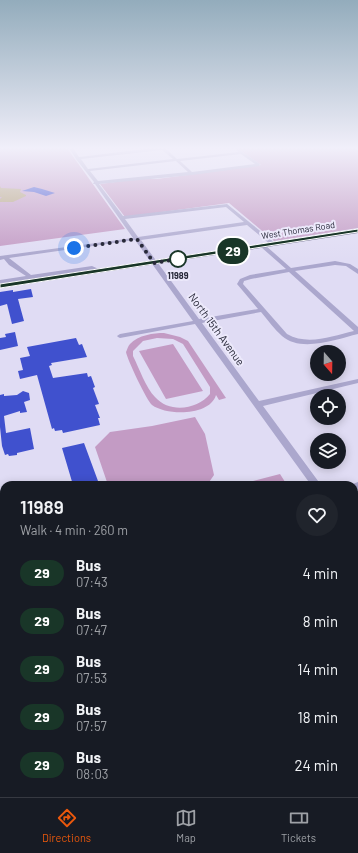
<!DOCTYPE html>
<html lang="en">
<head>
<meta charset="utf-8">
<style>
	:root { --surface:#171b24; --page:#20242c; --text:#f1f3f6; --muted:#9ea1a6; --line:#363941; --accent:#ea580c }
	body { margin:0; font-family:Barlow,sans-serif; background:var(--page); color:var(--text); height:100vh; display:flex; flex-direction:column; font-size:15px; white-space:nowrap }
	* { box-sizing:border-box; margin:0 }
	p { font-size:13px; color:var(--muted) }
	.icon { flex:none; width:22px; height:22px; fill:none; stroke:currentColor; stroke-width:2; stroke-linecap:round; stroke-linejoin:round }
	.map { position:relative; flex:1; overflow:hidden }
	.panel { position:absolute; left:0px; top:481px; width:358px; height:316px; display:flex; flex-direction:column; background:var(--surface); border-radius:12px 12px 0 0; box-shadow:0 2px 10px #0003 }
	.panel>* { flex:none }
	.badge { padding:0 8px; border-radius:13px; font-size:14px; line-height:26px }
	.needle { width:26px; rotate:160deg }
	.fabs { position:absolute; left:310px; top:345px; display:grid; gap:8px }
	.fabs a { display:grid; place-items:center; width:36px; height:36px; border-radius:50%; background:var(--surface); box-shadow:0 2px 10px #0003; font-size:20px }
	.you { position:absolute; width:20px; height:20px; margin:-10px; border:3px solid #fff; border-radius:50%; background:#1a73e8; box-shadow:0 0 0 6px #1a73e833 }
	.map>.badge { position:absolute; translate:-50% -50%; box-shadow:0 0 0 2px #fff }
	.round { display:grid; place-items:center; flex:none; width:42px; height:42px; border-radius:21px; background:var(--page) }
	.headline { display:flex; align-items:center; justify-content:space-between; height:68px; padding:0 20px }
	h1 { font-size:19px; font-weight:600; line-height:30px }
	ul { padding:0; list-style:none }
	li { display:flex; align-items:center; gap:12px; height:48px; padding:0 20px }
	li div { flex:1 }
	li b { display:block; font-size:15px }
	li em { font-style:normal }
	li .badge { min-width:44px; font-weight:700; text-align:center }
	.dock { display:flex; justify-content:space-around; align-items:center; height:56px; border-top:1px solid var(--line); background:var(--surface); font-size:11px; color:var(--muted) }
	.dock a { display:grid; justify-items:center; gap:2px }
	.dock .selected { color:var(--accent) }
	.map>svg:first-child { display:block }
</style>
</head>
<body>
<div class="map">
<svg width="358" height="797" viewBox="0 0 358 797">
	<rect width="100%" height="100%" fill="#e0dcf4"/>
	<path fill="#c39bc4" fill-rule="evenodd" d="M0,148H67L125,229L0,246Z
		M237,148H354L358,150V228L274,241L229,203L125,217L100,184L139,179H157L261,165Z
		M164,333L180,337L188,341L226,398L219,400L216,395C210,416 167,416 152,405C147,401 127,359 126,352C127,350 128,346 130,344C138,335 154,333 164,333ZM157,338L173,339L183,344L210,387V394C198,409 170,414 155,397C146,388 139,368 133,356V351L143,341Z
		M173,344L203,391L166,399L139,351Z
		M195,417L205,434L214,475L207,485H108L95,447L110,432L152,426Z
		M280,474L287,485H239L241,484Z"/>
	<path fill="#b3a079" d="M0,186L1,188L21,189L20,192L26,195V196L13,202H0V199L2,197H0Z"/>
	<path fill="#4051ce" d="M34,187L42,189L55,193L46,196L34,192L22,191Z
		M31,289L33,297L18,299L24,321L12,324L7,304L0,306V292L13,290V292Z
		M15,332L18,346L0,350V338L6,337L5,334Z
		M76,338L79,345L82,344L87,357L51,363L52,365L49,366L53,378L87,373L88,377L91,376L95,387L93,388L99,404L95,405L100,418H98L100,425L63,433L62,430L55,431L54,428L52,429L37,375L20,379L18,371L23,370L20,358L30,356L27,347Z
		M23,391L29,393L30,400L24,402L27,412L20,413V411L4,416L6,433L30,428L34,449L17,453V455L9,456L8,454L5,455L2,446L0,427V395L4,394V396L17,395Z
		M84,443L98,481L84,485H73L62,448Z"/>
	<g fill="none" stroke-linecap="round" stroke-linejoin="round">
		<path fill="#aba7cd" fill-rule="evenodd" d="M69,148H73L79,157L154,148H168L166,149L177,159L239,152L236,150L238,149L260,164L259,166L192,175L99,184L123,216L227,204L275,243V245H271L247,225L141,240L199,319L258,309L237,284L240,279L250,275L286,269L261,247V245H265L291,268L335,261L350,264L358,269V274L346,266L335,265L295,271L358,327V334C337,339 301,353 282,336C274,329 268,320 261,312L202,323L259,401L358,379V383L263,406L321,485H311L195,324L120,338L118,337L117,336L120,334L193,321L135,240L9,258L31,275L92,266L103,271L100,273L92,270L34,279L35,281L32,283L28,280L0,284V280L26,276L9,265L4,259L0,260V256L133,238L95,184H93L94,182L76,159ZM162,150L173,159L88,169L81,159ZM241,154L255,164L192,172L180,161ZM176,161L188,172L98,181L90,171ZM226,207L244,222L138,237L125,219ZM289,272L354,331C332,336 308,346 287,334L243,284L244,281L251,279Z
			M358,482V490L354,491V485H350Z
			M354,534L358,536V548L354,547Z
			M358,644V656L354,658V646Z
			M4,646V658L0,659V647Z
			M182,793H196L197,797H183Z"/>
		<path fill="#58597c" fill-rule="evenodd" d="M358,229V233L0,288V284Z"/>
	</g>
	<linearGradient id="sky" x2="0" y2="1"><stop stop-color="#93acbc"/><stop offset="0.57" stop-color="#f1effa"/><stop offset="1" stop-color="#f1effa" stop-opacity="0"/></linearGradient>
	<rect width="358" height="260" fill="url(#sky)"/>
	<path fill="#193628" stroke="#fff" d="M358,229V232L0,288V284Z"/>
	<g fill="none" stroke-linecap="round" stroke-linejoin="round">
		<path stroke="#282939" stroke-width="4" stroke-dasharray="0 7.2" d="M74,248L137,239L154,263L178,259"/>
	</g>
	<circle fill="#fff" stroke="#193628" stroke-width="2" cx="178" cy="259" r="8"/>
	<g text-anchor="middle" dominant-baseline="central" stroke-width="4" stroke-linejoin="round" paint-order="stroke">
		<g font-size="9" fill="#282939" stroke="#ece9fb">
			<text transform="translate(298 230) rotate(-9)">West Thomas Road</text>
		</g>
		<g font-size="9" font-weight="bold" fill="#282939" stroke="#ece9fb">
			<text x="178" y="275">11989</text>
		</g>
		<g font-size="11" fill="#282939" stroke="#ece9fb">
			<text transform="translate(217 329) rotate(54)">North 15th Avenue</text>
		</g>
	</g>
</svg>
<div class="fabs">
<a><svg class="needle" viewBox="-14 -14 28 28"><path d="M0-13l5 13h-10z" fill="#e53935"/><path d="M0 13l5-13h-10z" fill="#9ea1a6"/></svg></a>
<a><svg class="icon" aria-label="locate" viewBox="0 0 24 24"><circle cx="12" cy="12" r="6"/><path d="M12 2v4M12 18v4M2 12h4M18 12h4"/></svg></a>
<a><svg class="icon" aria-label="layers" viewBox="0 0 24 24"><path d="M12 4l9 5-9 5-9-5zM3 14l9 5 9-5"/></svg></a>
</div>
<div class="you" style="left:74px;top:248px"></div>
<b class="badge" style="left:233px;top:251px;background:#193628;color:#fff">29</b>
<section class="panel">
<div class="headline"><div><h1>11989</h1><p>Walk · 4 min · 260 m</p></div><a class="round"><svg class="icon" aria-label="heart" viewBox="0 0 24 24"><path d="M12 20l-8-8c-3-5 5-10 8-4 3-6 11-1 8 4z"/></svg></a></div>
<ul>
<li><span class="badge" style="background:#193628;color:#fff">29</span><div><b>Bus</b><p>07:43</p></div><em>4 min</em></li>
<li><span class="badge" style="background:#193628;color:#fff">29</span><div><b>Bus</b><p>07:47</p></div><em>8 min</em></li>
<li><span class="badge" style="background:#193628;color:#fff">29</span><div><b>Bus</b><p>07:53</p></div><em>14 min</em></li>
<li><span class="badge" style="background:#193628;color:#fff">29</span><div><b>Bus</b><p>07:57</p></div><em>18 min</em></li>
<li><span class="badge" style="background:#193628;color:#fff">29</span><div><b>Bus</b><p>08:03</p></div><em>24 min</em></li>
</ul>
</section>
</div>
<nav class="dock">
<a class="selected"><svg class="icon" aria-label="directions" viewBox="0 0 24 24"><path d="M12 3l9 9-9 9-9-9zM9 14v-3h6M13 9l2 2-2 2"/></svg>Directions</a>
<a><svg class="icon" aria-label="map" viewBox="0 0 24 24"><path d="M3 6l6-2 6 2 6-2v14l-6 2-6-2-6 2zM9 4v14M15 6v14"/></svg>Map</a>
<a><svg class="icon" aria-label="tickets" viewBox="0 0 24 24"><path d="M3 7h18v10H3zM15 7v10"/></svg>Tickets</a>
</nav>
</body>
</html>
